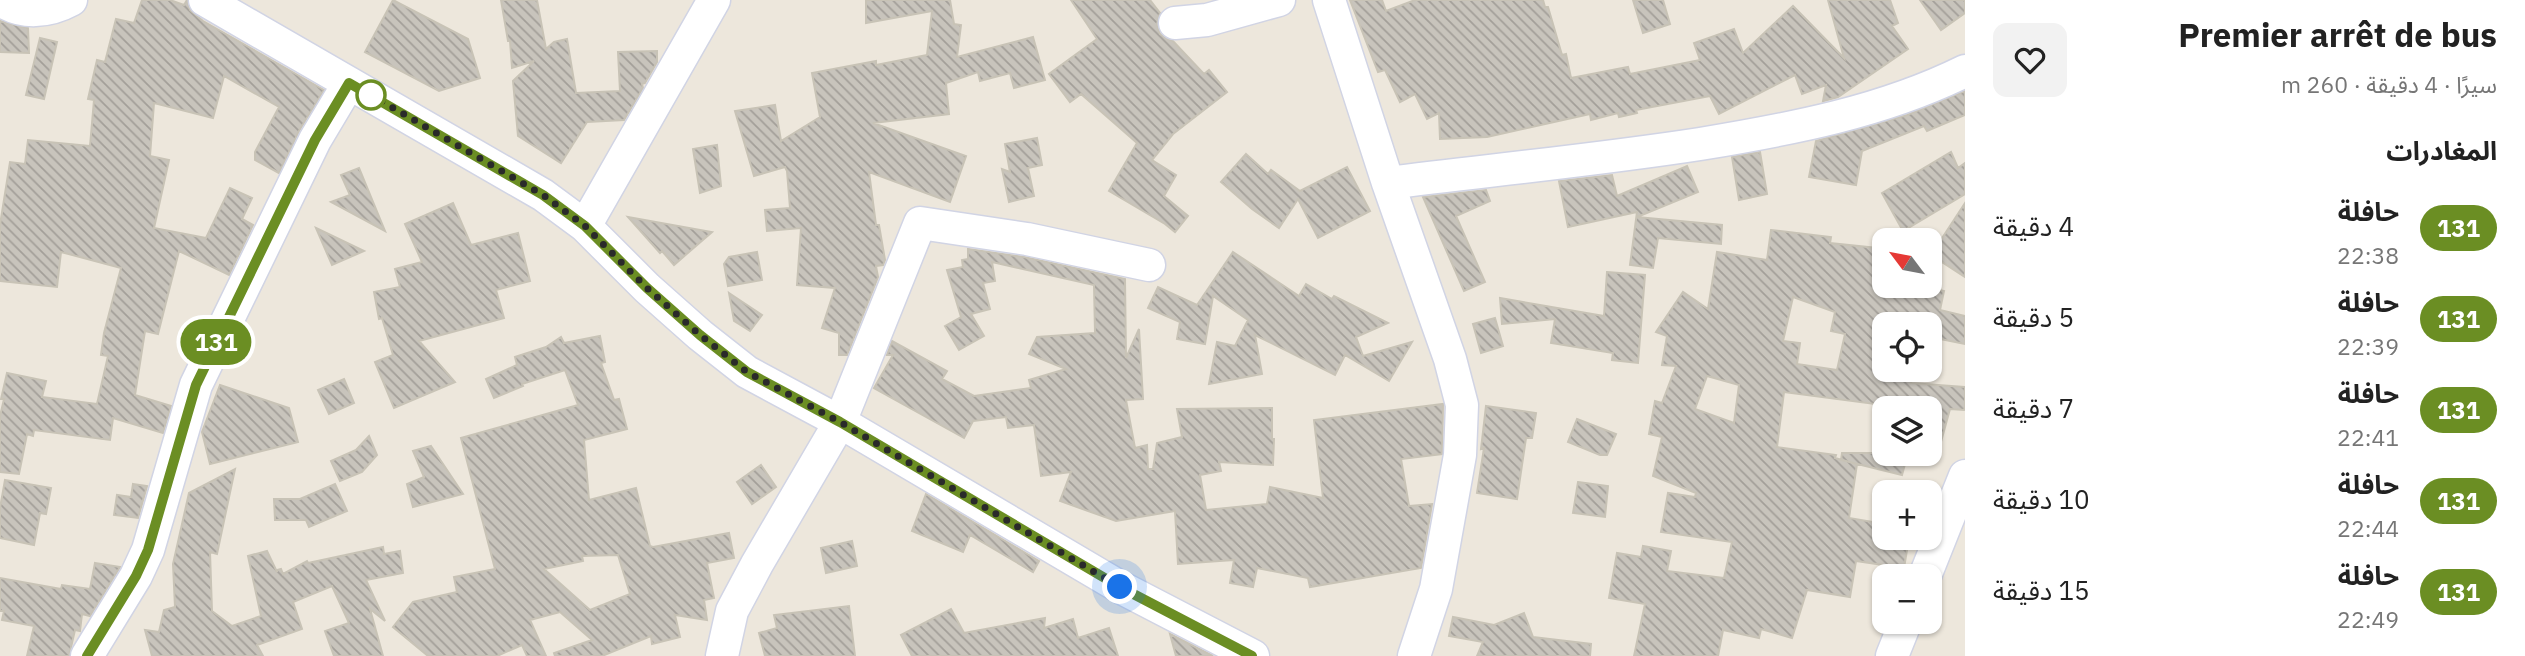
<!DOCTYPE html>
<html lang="ar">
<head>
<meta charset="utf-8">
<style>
	:root { --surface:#fff; --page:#f2f2f2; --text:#222; --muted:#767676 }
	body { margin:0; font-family:"IBM Plex Sans","Noto Sans Arabic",sans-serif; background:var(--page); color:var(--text); direction:rtl; height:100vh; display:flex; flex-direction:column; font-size:26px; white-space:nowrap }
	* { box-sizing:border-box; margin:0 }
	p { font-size:23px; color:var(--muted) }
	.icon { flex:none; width:38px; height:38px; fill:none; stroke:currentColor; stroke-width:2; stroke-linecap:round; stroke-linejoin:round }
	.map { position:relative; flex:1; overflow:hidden; direction:ltr }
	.drawer { display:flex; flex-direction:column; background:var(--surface); width:560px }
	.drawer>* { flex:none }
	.badge { padding:0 14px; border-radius:23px; font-size:24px; line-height:46px }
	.needle { width:46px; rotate:302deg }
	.controls { position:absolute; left:1872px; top:228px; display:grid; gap:14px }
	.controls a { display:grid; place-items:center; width:70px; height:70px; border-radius:14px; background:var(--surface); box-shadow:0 2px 5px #0004; font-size:35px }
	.you { position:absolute; width:35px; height:35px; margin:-18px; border:5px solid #fff; border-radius:50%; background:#1a73e8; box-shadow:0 0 0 10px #1a73e833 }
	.map>.badge { position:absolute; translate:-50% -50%; box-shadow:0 0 0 4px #fff }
	h2 { padding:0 28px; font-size:26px; line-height:63px }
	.round { display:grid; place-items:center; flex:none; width:74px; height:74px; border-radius:14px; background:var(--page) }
	.head { display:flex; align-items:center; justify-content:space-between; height:119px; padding:0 28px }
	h1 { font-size:33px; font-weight:800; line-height:52px }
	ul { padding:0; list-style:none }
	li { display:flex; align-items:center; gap:21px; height:91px; padding:0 28px }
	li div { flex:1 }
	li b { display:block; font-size:26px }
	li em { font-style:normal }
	li .badge { min-width:77px; font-weight:700; text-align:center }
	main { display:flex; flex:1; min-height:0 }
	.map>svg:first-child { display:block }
</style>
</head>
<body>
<main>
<section class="drawer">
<div class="head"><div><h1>Premier arrêt de bus</h1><p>سيرًا · 4 دقيقة · 260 m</p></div><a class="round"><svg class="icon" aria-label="heart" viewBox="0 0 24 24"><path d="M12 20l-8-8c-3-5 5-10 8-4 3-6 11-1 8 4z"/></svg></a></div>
<h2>المغادرات</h2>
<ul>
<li><span class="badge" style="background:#6b8e23;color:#fff">131</span><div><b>حافلة</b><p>22:38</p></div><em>4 دقيقة</em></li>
<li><span class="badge" style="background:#6b8e23;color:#fff">131</span><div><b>حافلة</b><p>22:39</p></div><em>5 دقيقة</em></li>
<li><span class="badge" style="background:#6b8e23;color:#fff">131</span><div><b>حافلة</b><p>22:41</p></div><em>7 دقيقة</em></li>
<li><span class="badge" style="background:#6b8e23;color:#fff">131</span><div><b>حافلة</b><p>22:44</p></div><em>10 دقيقة</em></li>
<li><span class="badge" style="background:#6b8e23;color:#fff">131</span><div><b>حافلة</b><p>22:49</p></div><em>15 دقيقة</em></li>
</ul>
</section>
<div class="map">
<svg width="1965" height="656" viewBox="0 0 1965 656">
	<defs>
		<pattern id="building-back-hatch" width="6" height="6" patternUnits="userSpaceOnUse" patternTransform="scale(1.75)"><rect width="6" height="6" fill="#c8c4bc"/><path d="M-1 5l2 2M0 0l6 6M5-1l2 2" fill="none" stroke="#a39f99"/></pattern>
	</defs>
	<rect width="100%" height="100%" fill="#ede7dc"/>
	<path fill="url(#building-back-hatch)" stroke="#c8c3b6" stroke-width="2" fill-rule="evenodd" d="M142,0H170L184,5L187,0L190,10L203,21L324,90L299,131L279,173L255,160V152L279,107L224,76L213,118L154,103L150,156L169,160L154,228L206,238L230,188L252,198L242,219L253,225L229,275L179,251L158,334L145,331L135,395L171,406L163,433L113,418L110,440L34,430L33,436L27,434L19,474L0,472V416L4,399H1L7,373L46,381L42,397L97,404L108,356L101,355L104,333L121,268L61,252L57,287L0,281V225L10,162L25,164L28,140L90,146L94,100L88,99L97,60L105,62L116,19L134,23Z
		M393,0L468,39L480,78L439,91L365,52Z
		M501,0H537L546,49L554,42L567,39L576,93L620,91L618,52L657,51V62L645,83L642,84L643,88L624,120L587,122L561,163L518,136L513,81L534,61L512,68L510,41H508Z
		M866,0H950L954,24L961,25L957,57L1033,37L1045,80L1014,88L1010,73L980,81L978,72L946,83L949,114L873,123L966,156L950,202L869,172L876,225H879L885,260L883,265L876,266L878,277L847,355H839V333L822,328L835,288L797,285L801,228L767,231L765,210L790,208L787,171L785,167L754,176L735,111L775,105L781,141L820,117L812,73L876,61V65L927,55L932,11L866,23Z
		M1071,0H1150L1160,13L1157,24L1160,34L1173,41L1204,74L1209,70L1227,92L1173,134L1152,160L1176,175L1164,196L1188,216L1175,232L1165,224L1109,191L1137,143L1081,94L1070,102L1049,74L1097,39Z
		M1350,0H1382L1386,11L1415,0H1543L1545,7H1548L1562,55L1566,54L1571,78L1628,67L1630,74L1700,60L1694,43L1734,29L1743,53L1793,6L1844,58L1828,0H1890L1898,23L1892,26L1908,49L1838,97L1823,101L1826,85L1802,94L1795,75L1719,114L1710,96L1636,110L1637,113L1619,117L1618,113L1591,120L1590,114L1487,137L1440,139L1439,113L1427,119L1415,94L1400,102L1385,70L1378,72Z
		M1633,0H1663L1670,24L1643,33Z
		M1920,0H1965V13L1941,30Z
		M0,21L28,28L29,53L0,52Z
		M40,38L57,42L44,99L26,95Z
		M1965,91V115L1927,131L1924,126L1862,151L1856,185L1809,177L1816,141L1907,115Z
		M1037,138L1042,165L1028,168L1034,196L1009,202L1002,169L1010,172L1005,144Z
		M717,145L721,186L700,193L693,149Z
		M1760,152L1767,194L1739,200L1732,157Z
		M1951,152L1958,168L1965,163V194L1903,231L1882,193Z
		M1246,154L1268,174L1271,170L1300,191L1347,167L1370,211L1318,238L1298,199L1279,228L1252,209L1221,182Z
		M1687,166L1698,192L1637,217L1722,225L1721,244L1658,238L1653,268L1630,265L1637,212L1568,227L1559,181L1612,175L1617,196Z
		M359,168L385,231L331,202L350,195L341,175Z
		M1486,190L1490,201L1456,216L1485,282L1464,291L1423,197Z
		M453,203L471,245L518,233L530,281L496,290L504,318L419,341L455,382L394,408L375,362L393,355L382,318L379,319L374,292L400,287L395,269L422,262L405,224Z
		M1965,203V277L1931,255Z
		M628,217L712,232L674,265L662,251L660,253Z
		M316,228L364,251L332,265Z
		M1771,230L1831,237L1830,243L1877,248L1873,285H1917L1944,291L1940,310L1965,316V344L1930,337V324H1885V369H1914L1911,383L1965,387V408L1964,410L1950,409L1936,460L1930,459V408H1882L1883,405L1784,392L1777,447L1836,455L1835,458L1857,464L1849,518L1885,524V537H1894L1893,541L1908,544L1904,568L1856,561L1850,597L1807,590L1792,638L1761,629L1759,638L1723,630L1718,656H1634L1645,604L1609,598L1617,553L1641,557L1643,546L1671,551L1667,571L1724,578L1732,542L1661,532L1668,493L1695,497L1696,493L1653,476L1662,437L1649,434L1655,401L1662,403L1676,366L1662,365L1667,336L1656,332L1683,292L1708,309L1717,252L1767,260ZM1793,297L1835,312L1831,331L1845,334L1837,370L1797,364L1800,343L1783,341ZM1707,376L1739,385L1734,423L1695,409Z
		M968,249L1024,257L1125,279L1126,358L1139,329L1143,399L1126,400L1135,448L1147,445L1148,469H1153L1157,443L1182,437L1177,409L1272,408V439H1274L1273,465L1219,462L1221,471L1200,475L1206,510L1267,504L1270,487L1323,498L1314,420L1443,404L1442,454L1401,459L1409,506L1432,504L1421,568L1310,587L1308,578L1257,568L1253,587L1230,583L1234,560L1178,564L1175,511L1116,521L1060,501L1071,472L1041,476L1034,425L1008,428L1006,417L973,421L964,438L874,388L893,355H887L892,341L947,371L942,379L974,396L1031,388L1029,380L1066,369L1029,354L1037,337L1095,333L1094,285L992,262L995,281L983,283L990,309L971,314L984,336L959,350L945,326L961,317L947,270L963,267L962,260L968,259Z
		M757,252L762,280L728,286L724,264L729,257Z
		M1233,252L1299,296L1306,284L1332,299L1334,296L1388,323L1356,337L1363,356L1412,342L1389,381L1345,355L1335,375L1255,335L1262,374L1209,384L1217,342L1235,346L1248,320L1213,296L1205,344L1177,339L1180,322L1148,308L1158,287L1197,305Z
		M1607,272L1645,275L1638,363L1612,360L1613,353L1551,343L1555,319L1502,324L1500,298L1604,316Z
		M729,293L762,315L750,331L734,321Z
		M1495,318L1503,346L1481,353L1473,324Z
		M600,336L605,362L601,363L614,400L619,399L627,429L584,440L589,500L636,488L650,546L653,547L729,533L734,558L707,563L714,598L704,600L707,620L675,615L680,637L652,644L651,636L602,656H555L554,653L592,640L560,612L530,620L546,656H527L522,645L497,656H428L393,627L413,602L457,592L454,577L495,569L461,438L578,405L565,370L522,384L523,386L494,398L486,379L517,365L515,357L546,347L561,337L564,343ZM618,555L630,594L590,610L544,569L583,561L582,556Z
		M344,379L354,403L329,414L318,390Z
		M220,385L289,408L298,442L210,464L202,432Z
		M1486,406L1536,413L1532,438H1526L1517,499L1477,493L1484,448L1481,449Z
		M1577,419L1616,434L1607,455H1600L1568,442Z
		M369,436L377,455L362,472L340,481L331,461L356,450Z
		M431,446L463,494L413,507L407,484L424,477L413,451Z
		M1842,453H1908L1902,475L1841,460Z
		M761,465L776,487L752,504L737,482Z
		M235,469L217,554L210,552L212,611L232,626L261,616L248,556L267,551L277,572V570L281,569L283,574L307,561L308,563L383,547L384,554L400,551L403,573L366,580L385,621L370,609L383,656H334L325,631L349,623L332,586L293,602L302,629L257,645L263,656H152L145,630L159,632L164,610L175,607L173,564L189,493Z
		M5,480L51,488L46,514L40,513L34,545L0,538V508Z
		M1578,482L1608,486L1605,517L1573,513Z
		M133,484L147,486L138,518L114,515L117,495L131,497Z
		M335,484L347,511L309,527L306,520H275L274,499H300Z
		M926,494L1039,561L1033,572L970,535L963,552L912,531Z
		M852,541L857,566L826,573L821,548Z
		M95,563L120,567L90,616L82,614L80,631L75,630L69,656H27L34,626L2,620L4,611H0V578L61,589L62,585L90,589Z
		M849,606L855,656H765L759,633L777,628L774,615Z
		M951,609L964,633L1045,618L1044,628L1073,619L1078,638L1109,628L1118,656H912L901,635Z
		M1524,613L1533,637L1591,644L1590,656H1477L1483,642L1449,636L1453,617L1494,625Z
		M1170,634L1213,656H1176Z"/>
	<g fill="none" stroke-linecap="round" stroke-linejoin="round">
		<g stroke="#d1d4e4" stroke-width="35">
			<path id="minor" d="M1,0C22,15 49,12 71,0
				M205,0L543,195L585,226L647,288L700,335L747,372L840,422L1120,587L1253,656
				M1329,0L1388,183L1450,359L1462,405L1460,455L1436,589L1414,656
				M1175,23L1207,20L1279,0
				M1388,183C1492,170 1596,160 1700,144C1791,129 1882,112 1965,71
				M585,226L714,0
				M1925,576L1965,476
				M87,656L136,576L148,550L196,385L315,140L349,83
				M722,656L732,611L757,564L840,422L920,223L1027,239L1149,265
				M1892,656L1906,621"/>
		</g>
		<use href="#minor" stroke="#fff" stroke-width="32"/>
	</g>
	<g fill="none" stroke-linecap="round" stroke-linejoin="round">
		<g stroke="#fff" stroke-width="16">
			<path id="line" d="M87,656L136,576L148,550L196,385L315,140L349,83L543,195L585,226L647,288L700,335L747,372L840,422L1120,587L1252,656"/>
		</g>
		<use href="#line" stroke="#6b8e23" stroke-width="10"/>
		<path stroke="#2a2a2a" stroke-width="7" stroke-dasharray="0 12.6" d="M371,95L543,195L585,226L647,288L700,335L747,372L840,422L1120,587"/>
	</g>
	<circle fill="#fff" stroke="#6b8e23" stroke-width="3.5" cx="371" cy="95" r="14"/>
</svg>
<div class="controls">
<a><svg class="needle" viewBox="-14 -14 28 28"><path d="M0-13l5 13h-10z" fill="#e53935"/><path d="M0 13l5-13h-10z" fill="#767676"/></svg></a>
<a><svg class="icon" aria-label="locate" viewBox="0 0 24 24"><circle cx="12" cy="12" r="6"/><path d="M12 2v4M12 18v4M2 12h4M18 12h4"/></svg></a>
<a><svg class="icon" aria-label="layers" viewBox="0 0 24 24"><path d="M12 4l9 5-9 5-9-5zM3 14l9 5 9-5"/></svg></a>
<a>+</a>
<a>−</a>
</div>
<div class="you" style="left:1120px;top:587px"></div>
<b class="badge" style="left:216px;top:342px;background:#6b8e23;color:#fff">131</b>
</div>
</main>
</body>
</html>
